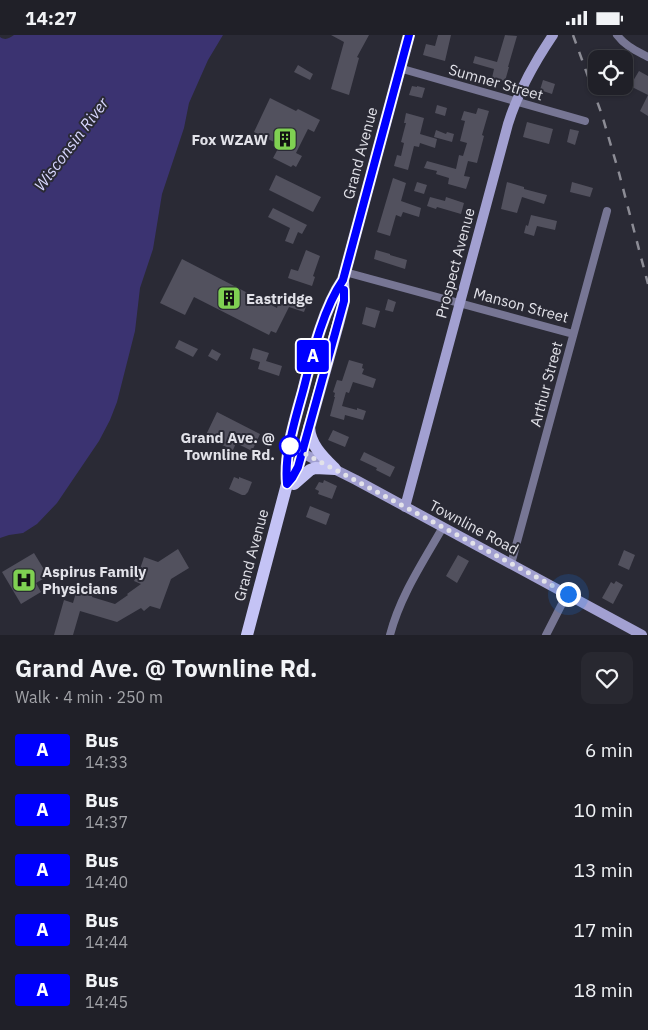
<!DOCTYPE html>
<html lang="en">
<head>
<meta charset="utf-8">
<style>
	:root { --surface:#202028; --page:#282830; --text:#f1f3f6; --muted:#a2a3a8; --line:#3d3e45 }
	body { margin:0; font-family:"IBM Plex Sans",sans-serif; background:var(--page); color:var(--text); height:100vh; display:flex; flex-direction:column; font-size:19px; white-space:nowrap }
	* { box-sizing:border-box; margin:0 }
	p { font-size:16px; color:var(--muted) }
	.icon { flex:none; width:28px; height:28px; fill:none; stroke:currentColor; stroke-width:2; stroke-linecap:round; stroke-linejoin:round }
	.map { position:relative; height:600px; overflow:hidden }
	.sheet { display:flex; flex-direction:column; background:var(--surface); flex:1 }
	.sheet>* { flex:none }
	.badge { padding:0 10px; border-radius:4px; font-size:18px; line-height:32px }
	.fabs { position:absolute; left:588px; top:15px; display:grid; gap:10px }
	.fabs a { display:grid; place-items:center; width:45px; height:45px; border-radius:10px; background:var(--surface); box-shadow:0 1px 4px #0004,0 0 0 1px var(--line); font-size:25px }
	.you { position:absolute; width:25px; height:25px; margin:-12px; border:4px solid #fff; border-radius:50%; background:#1a73e8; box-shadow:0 0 0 8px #1a73e833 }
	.map>.badge { position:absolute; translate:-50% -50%; box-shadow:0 0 0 2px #fff }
	.round { display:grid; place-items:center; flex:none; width:52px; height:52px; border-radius:10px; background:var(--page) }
	.overview { display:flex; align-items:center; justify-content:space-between; height:85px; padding:0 15px }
	h1 { font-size:24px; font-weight:700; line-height:38px }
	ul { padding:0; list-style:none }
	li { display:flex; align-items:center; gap:15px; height:60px; padding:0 15px }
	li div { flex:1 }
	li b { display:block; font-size:19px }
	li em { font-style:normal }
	li .badge { min-width:55px; font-weight:700; text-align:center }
	.status { display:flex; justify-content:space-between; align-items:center; height:35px; padding:0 25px; background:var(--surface); direction:ltr }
	.status svg { height:14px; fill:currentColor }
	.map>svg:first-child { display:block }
</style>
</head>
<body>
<div class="status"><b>14:27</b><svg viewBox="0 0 49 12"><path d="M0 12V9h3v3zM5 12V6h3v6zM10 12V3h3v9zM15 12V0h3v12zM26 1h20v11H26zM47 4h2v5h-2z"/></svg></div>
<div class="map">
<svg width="648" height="600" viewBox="0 0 648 600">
	<rect width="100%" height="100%" fill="#2a2a35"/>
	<path fill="#3b3371" d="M14,0H223L208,25L189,68L184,93L162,159L153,214L140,253L135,296L117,367L110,385L99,406L57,468L37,489L23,498L9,500L0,503V2C6,6 9,3 14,0Z"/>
	<path fill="#52515e" d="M331,0H369L357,22L359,23L349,60L331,54L344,7Z
		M438,0H451L445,26L423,20L426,9L435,11Z
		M505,0L517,1L508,32H509L505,46L492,43L494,34L473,28L475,21L497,27Z
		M298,30L313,39L310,45L294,37Z
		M639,36L648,41V81L640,76L648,60L630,51Z
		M543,45L555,49L552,59L540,55Z
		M412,51L417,52V51L425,53L422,63L409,60Z
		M270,63L296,76L298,74L320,85L314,97L308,94L296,118L302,121L296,132L293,130L291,132L273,123L280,110L254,97Z
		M437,70L447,73L445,81L435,78Z
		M478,73L489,76L482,100L484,101L477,128L468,126L464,141L470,142L466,154L448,149L449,143L436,139L437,136L424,133L427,126L456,134L459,120L463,121L467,108L460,106L465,86L461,85L464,76L476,79Z
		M406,78L424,83L420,99L437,104L435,113L420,108L419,112L414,111L408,135L394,131L397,120L401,121L404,108L401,107L406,88H404Z
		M527,87L553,94L549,109L523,102Z
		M570,94L579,96L575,110L567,107Z
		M436,95L446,99L447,97L454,99L452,107L434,102Z
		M276,140L321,162L313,177L269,155Z
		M393,143L406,148L401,166L421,173L419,182L403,177L401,182L396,180L390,201L377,197Z
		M417,147L427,150L424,159L414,156Z
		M507,147L524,152V154L547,160L544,169L522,162L517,178L501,174Z
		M572,147L593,153L590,162L570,157Z
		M430,162L445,166L446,162L464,168L461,179L437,172L436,174L427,171Z
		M273,173L307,190L302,199L298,197L293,209L285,206L290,193L268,182Z
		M531,180L557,186L555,195L537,191L534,201L524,198L526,190L528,191Z
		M306,215L320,221L313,241L315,242L312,251L288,243L291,234L298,236Z
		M376,215L390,219V220L407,225L405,234L374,224Z
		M182,224L277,273L281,259L292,262L293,261L308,266L304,277L289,272L276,298L271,296L269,300L194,262L185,280L160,268Z
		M388,264L396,267L393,277L385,275Z
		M366,272L380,276L375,293L362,289Z
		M179,305L198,314L193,322L175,313Z
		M253,313L269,318L266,326L282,331L279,341L258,334L260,327L250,324Z
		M212,314L221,319L217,326L208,321Z
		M349,325L363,329L362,333L364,334L362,339L376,344L373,353L353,347L349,358L346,357L342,371L357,375V373L366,376L363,385L345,380L344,385L330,381L335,362H334L335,358L333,357L337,345L342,346Z
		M217,377L260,399L252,416L236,408L233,415L205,402Z
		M333,395L349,402L345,412L328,405Z
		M364,417L395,432L390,442L376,435L377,433L360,425Z
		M234,442L239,444V442L252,447L248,457L245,460H242L229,454Z
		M324,445L337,451L332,464L318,459L319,456L315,454L319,447L323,448Z
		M310,471L330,479L326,490L306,482Z
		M178,514L189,533L171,544L160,574L150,571L144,576L141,573L117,587L80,576L73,600H54L64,565L73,568L77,554L93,558L92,562L115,569L128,560L127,559L141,549L134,546L137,540H138L144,522L158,527Z
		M624,515L635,520L629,535L618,530Z
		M34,518L48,541L36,548L41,557L21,569L2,537Z
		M458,520L469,526L457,548L446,541Z
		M616,546L623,550L613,569L602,563L611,547L614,549Z"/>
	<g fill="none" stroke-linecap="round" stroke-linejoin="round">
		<path stroke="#777694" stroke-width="8" d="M617,0C625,11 637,16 648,22
			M399,33L585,86
			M345,237L573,299
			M511,529L607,176
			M390,600C400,561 423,527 443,492
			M546,600L567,559"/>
		<path stroke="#a2a0d1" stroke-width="10" d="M290,412L356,445L642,600
			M405,472L508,89C518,57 534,28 553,0"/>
		<path stroke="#c4c3f5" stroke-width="12" d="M309,392C310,410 323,422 335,434
			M287,449L294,441L298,432L338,289L344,266L343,245L409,0
			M294,449L310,435L315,433L335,434
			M247,600L287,449C284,419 295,385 303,356C312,321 323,274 343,245"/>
		<path stroke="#8c8c95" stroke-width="2.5" stroke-dasharray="9 9" stroke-linecap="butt" d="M573,0L602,80L619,138L648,249"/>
	</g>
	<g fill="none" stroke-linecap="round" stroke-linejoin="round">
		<g stroke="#fff" stroke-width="11">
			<path id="line" d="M344,255V266L341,277L298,432L292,443L287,449C284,419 295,385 303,356C312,321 323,274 343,245L409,0"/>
		</g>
		<use href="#line" stroke="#00f" stroke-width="8"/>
		<path stroke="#e2e2e9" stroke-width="5" stroke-dasharray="0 9" d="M290,411L349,442L568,559"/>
	</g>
	<defs>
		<g id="building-square" transform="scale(1.25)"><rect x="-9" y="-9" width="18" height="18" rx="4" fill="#7fd052" stroke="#2a2a35"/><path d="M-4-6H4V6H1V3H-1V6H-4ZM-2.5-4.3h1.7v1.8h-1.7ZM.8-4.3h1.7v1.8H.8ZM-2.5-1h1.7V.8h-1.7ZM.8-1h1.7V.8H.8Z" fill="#111"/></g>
		<g id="hospital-square" transform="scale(1.25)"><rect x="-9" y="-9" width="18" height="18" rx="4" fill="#7fd052" stroke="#2a2a35"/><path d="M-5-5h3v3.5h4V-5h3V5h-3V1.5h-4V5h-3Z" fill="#111"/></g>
	</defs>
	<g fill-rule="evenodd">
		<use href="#building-square" x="285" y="104"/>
		<use href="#building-square" x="229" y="263"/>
		<use href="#hospital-square" x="24" y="545"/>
	</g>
	<circle fill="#fff" stroke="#00f" stroke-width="2.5" cx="290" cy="411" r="10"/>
	<g text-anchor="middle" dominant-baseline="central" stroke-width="4" stroke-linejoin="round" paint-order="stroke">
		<g font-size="15" fill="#e2e2e9" stroke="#2a2a35">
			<text transform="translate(496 47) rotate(16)">Sumner Street</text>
			<text transform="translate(360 118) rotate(-75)">Grand Avenue</text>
			<text transform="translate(455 228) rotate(-75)">Prospect Avenue</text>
			<text transform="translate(521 270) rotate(15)">Manson Street</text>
			<text transform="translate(546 349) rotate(-75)">Arthur Street</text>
			<text transform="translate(474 492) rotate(28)">Townline Road</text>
			<text transform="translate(251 520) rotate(-75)">Grand Avenue</text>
		</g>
		<g font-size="15" font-weight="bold" fill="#e2e2e9" stroke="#2a2a35" text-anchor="start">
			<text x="268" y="104" text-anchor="end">Fox WZAW</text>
			<text x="246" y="263">Eastridge</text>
			<text x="42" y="536">Aspirus Family<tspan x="42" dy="17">Physicians</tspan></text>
		</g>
		<g font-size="15" font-weight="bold" fill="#e2e2e9" stroke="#2a2a35" text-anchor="end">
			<text x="275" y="402">Grand Ave. @<tspan x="275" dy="17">Townline Rd.</tspan></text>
		</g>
		<g font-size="16" font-style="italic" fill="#d8d7fe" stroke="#2a2a35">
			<text transform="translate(71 109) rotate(-53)">Wisconsin River</text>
		</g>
	</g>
</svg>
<div class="fabs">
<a><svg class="icon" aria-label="locate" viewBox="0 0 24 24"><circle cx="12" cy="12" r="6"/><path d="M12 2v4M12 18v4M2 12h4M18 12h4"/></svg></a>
</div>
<div class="you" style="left:568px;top:559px"></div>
<b class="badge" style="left:313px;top:321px;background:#00f;color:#fff">A</b>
</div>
<section class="sheet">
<div class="overview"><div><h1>Grand Ave. @ Townline Rd.</h1><p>Walk · 4 min · 250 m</p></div><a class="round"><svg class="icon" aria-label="heart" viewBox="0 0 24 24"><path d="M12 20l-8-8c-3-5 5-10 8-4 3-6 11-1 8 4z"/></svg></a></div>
<ul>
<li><span class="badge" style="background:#00f;color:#fff">A</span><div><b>Bus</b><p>14:33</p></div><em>6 min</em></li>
<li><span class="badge" style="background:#00f;color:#fff">A</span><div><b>Bus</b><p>14:37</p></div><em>10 min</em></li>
<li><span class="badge" style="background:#00f;color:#fff">A</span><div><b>Bus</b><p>14:40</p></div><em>13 min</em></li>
<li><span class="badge" style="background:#00f;color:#fff">A</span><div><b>Bus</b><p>14:44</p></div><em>17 min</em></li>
<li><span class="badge" style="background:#00f;color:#fff">A</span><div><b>Bus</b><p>14:45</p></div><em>18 min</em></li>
</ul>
</section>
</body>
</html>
